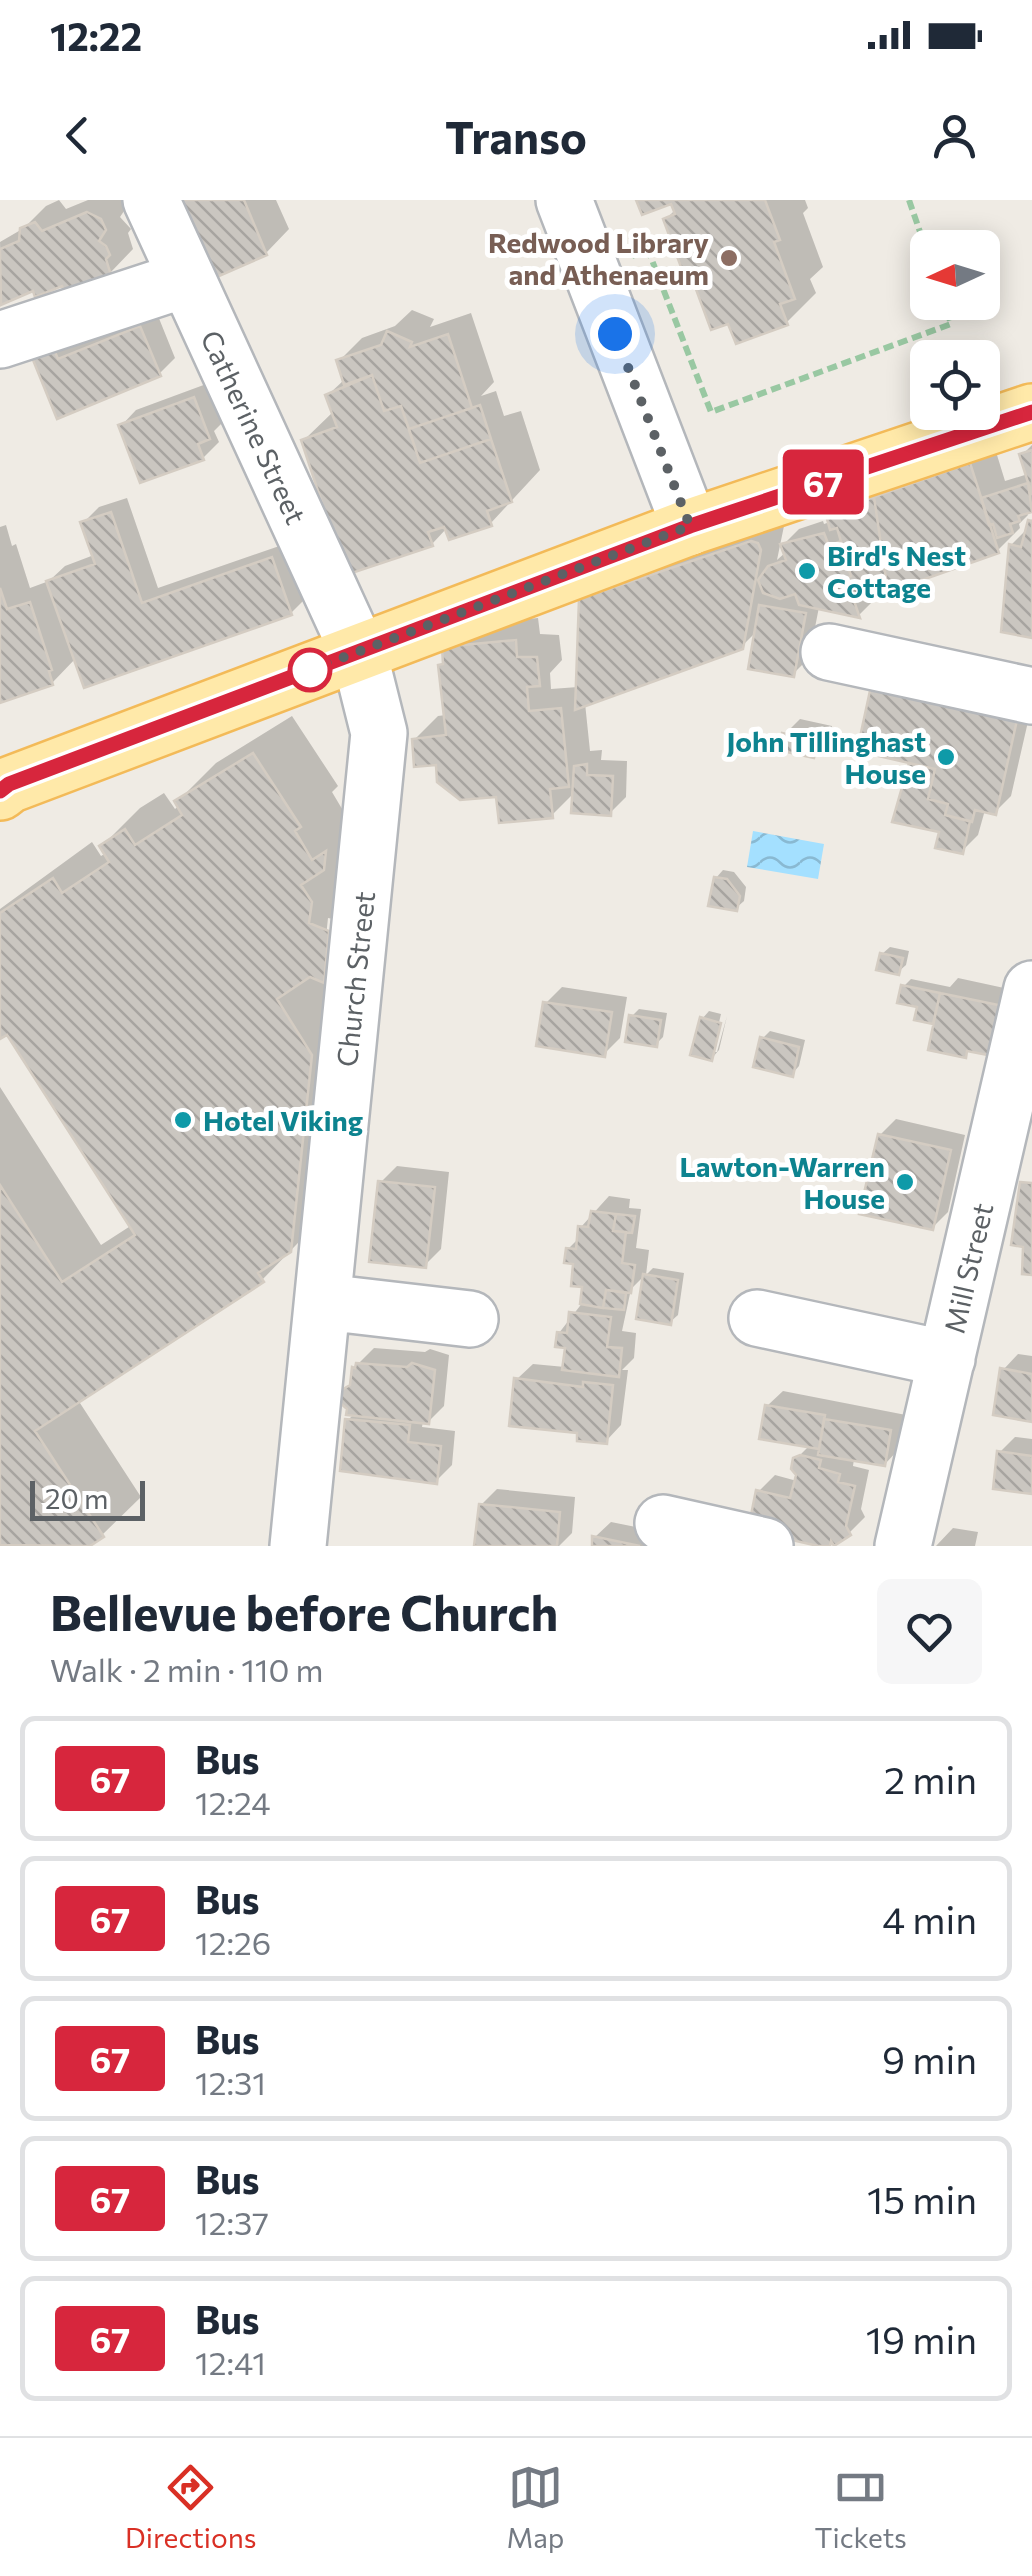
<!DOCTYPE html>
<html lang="en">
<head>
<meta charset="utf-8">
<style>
	:root { --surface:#fff; --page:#f6f6f7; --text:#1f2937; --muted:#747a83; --line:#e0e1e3; --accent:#d93025 }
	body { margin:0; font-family:Commissioner,sans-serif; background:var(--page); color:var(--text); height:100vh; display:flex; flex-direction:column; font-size:38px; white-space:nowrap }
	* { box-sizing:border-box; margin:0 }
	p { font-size:32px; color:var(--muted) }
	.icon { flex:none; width:55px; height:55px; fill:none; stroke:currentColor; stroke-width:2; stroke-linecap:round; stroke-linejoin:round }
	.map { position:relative; height:1346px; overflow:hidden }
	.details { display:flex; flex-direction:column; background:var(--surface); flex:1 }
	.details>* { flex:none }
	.badge { padding:0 20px; border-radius:8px; font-size:35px; line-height:65px }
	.needle { width:65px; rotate:266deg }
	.buttons { position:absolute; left:910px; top:30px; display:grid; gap:20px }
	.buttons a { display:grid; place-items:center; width:90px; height:90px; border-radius:15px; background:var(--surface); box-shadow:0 5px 25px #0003; font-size:50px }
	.scale { position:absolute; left:30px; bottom:25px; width:115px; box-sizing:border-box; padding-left:10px; border:5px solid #5c6165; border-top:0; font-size:28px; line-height:35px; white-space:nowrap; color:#5c6165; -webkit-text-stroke:8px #fff; paint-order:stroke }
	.you { position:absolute; width:50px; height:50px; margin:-25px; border:8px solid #fff; border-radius:50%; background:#1a73e8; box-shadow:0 0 0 15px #1a73e833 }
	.map>.badge { position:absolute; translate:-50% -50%; box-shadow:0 0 0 5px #fff }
	.round { display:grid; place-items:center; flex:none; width:105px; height:105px; border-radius:15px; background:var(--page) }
	.headline { display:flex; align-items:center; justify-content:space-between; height:170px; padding:0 50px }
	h1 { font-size:48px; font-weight:700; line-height:75px }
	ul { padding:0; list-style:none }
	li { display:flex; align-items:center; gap:30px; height:125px; margin:0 20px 15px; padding:0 30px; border:5px solid var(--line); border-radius:15px }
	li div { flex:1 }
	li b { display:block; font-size:38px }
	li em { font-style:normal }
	li .badge { min-width:110px; font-weight:700; text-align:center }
	.status { display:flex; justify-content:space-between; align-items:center; height:70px; padding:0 50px; background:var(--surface); direction:ltr }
	.status svg { height:28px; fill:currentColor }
	header { display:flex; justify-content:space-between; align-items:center; height:130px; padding:0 50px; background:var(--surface); font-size:45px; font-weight:700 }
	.tabs { display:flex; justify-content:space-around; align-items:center; height:140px; border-top:2px solid var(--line); background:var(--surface); font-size:28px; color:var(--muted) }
	.tabs a { display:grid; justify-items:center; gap:5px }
	.tabs .active { color:var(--accent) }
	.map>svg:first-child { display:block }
</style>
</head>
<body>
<div class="status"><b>12:22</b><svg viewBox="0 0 49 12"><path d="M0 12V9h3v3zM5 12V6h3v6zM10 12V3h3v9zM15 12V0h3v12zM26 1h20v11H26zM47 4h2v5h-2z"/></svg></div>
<header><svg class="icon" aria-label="back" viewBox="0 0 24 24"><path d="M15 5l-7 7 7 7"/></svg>Transo<svg class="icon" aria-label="person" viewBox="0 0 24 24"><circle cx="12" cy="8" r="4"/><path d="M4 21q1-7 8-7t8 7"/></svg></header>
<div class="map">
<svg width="1032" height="1346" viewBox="0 0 1032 1346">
	<defs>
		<pattern id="water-waves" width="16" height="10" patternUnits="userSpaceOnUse" patternTransform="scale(2.5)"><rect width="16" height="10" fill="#a4e0ff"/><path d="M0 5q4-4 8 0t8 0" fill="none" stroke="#89b9d2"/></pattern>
		<pattern id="building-back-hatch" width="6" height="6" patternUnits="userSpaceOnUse" patternTransform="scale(2.5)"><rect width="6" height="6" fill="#cac6c0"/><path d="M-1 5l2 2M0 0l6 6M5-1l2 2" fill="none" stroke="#a7a4a0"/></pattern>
	</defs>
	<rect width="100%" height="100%" fill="#efebe4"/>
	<path fill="url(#water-waves)" d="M753,631L824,644L818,679L747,667Z"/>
	<path fill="#0003" fill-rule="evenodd" d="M59,0L66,9L88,0H126L128,5L120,17L131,29L128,33L133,49L110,73L34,88L2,101L0,42L24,28L46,6Z
		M180,0H276L289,29L266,53Z
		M639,0H805L808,8L803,13L823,67L810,79L816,93L786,123L730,120L692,70L666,19L676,9L672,0Z
		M412,110L434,119L430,127L471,113L494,182L481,196L496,191L504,216L521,211L540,270L490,324L447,328L432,344L304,240L334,211L328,195L345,179L339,161L362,138L395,126Z
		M156,111L175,158L159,174L34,156L69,132L74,145Z
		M209,183L224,221L214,231L219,242L203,258L121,226L136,210Z
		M993,242L1005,281L1028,274L1022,255L1032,245V309L1026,311L1028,315L1019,324L1020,328L997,351L889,380L870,388L874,400L859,415L819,407L809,458L793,474L757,431L742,446L585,503L590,551L602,550L601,560L627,561L626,597L610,613L575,592L552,615L499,594L438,563L414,540L438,516L446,515L441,466L446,461L445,448L468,425L538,418L540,434L559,435L562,460L550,473L551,489L578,487L581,400L605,377L779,320L784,326L777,360L786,352L783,345L799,329L823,321L824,324L830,322L834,312L850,297Z
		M127,298L158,388L288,343L307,397L291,413L76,458L52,483L0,500V327L6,325L12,346L16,344L30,388L49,381L65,366L94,355L83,323L99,307Z
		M1032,319V436L1011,345L1028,328Z
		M1032,504L1011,596L995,612L985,610L978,635L962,651L942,630L896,620Z
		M292,516L338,586L332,592L351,624L361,742L326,777L349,816L329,1011L262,1080L78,1200L141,1297L102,1335L86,1346H7L3,1340L0,1342V887L101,1045L132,1025L8,831L0,836V709L92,642L101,656L106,653L102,646L140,608L164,593L175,609L180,605L177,602L216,563ZM328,718L333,719L329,755H324Z
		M800,519L832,526L829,539L813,555L784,535Z
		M723,670L734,672L746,687L744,701L736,708L716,678Z
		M890,747L909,751L906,765L898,772L882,754Z
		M958,778L1018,791L965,855L938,816L932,821L904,786L911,779L950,787Z
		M562,787L627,797L620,838L604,854L546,803Z
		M639,809L667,813L663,837L656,844L632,816Z
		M709,811L721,814L712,852H717L727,816L719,850L712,858L702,819Z
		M770,831L805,840L799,866L792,874L762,839Z
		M896,919L965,935L948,1012L932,1028L880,935Z
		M397,966L449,972L441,1049L425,1065L381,982Z
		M609,996L630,999L629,1008L641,1009L636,1048L649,1050L646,1075L653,1068L684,1073L678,1115L670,1122L645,1075L631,1089L622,1131L636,1133L634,1158L622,1170H628L621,1225L606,1241L580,1231L517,1179L533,1164L565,1167L568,1145L559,1133L583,1102L585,1085L568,1049L579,1038L581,1027Z
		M374,1148L425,1152L430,1149L449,1155L444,1206L428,1222L423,1221L422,1227L455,1231L452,1265L436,1281L348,1220L355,1213L343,1192L352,1182L354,1168Z
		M1018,1154L1032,1156V1219L1003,1170Z
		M783,1191L906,1215L900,1248L885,1264L854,1259L853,1266L869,1270L861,1309L865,1317L849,1333L829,1345L759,1291L775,1275L797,1281L796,1259L810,1245L767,1206Z
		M1015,1237L1032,1239V1290L999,1253Z
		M497,1289L575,1297L572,1333L559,1346H477L481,1305Z
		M611,1322L720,1344V1346H594L595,1337Z
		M953,1328L978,1332L975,1346H936Z"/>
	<path fill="url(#building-back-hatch)" stroke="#d4ccc2" stroke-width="2.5" d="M177,0H244L267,55L212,79Z
		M636,0H765L780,40L774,42L795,99L780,104L788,125L736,144L728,124L711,130L690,73L684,75L663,19L675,14L671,4L642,15Z
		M87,12L101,19L106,30L99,41L106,46L110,55L106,59L111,75L67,97L62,86L35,97L33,91L1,105L0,49L19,41L20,28L35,22L42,31Z
		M140,126L161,176L57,219L31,155L53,147L58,159Z
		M387,131L412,142L410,147L448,134L472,208L409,229L401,206L384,211L372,175L344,185L336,160L381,145Z
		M372,175L384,211L401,206L420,263L491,239L512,302L487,311L492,326L449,340L444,327L428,332L433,346L346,375L301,240L337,227L325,195Z
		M194,197L210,239L198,244L204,260L140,283L118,225Z
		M480,205L491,239L420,263L409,229Z
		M1032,250V295L1019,254Z
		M970,263L999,353L888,392L874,297Z
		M1028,283L1032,312L1018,316L1020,321L1010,324L1013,333L997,338L993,324L989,325L981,298Z
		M874,297L887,385L852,397L846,378L851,376L837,328L830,330L827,319L833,317L832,312Z
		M111,312L142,403L272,357L292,415L84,488L46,381L95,364L80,322Z
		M1028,320L1032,321V438L1001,432L1009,344L1021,347Z
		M824,333L829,346L839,342L851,376L846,378L860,418L799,405L795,394L780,399L763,393L758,380L768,366L786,360L780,344Z
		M751,341L758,343L761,350L743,449L575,510L579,399Z
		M0,388L7,409L30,402L52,470L49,471L53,485L0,503Z
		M759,405L806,413L794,477L748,469Z
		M516,440L517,457H537L540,486L527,487L529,511L561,508L569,587L550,589L553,618L499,623L496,597L460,600L437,582L436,565L414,567L412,539L446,535L438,465L443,464L442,447Z
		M871,486L1017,520L996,615L975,610L972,622L945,615L948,604L928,599L935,569L857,551Z
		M782,533L818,541L814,558L778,550Z
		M253,553L301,627L295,631L312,660L326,651L324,670L301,685L312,702L309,723L329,731L324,783L310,777L277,799L312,855L291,1052L258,1073L264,1082L35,1231L104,1337L90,1346L0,1345V985L62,1082L135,1035L7,835L0,839V713L53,678L62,693L109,662L99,646L125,629L135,645L182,615L174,601Z
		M909,563L935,569L928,599L948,604L945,615L970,621L963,654L935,648L939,632L892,622Z
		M587,564V575L613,576L611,616L571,613L574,566Z
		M714,677L727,679L740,696L737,711L708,706Z
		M880,753L903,758L899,775L876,770Z
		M901,785L940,793L933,824L914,820L917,807L897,803Z
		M940,793L1003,806L993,856L967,851L966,858L928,850Z
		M543,802L612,812L605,857L536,846Z
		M629,815L661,820L657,847L625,842Z
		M700,817L721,823L712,861L690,855Z
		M760,837L799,847L793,877L753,867Z
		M878,934L951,950L933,1030L859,1014Z
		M378,981L435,987L426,1068L369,1062Z
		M1020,982L1032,983V1075L1022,1074L1023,1047L1011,1045Z
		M591,1011L616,1014L613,1031L626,1032L622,1063L635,1065L631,1093L606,1090L603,1108L580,1104L582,1087L571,1086L573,1064L564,1063L566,1048L576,1049L578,1026L588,1027Z
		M616,1014L635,1016L632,1033L613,1031Z
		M643,1074L678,1080L671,1125L636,1119Z
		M606,1090L626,1093L624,1110L603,1108Z
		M569,1112L611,1117L607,1147L622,1148L619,1177L562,1170L565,1148L555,1147L557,1132L567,1133Z
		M356,1163L407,1167L412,1163L435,1170L429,1224L346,1215L347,1209L339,1202L340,1191L350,1185L352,1167L355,1168Z
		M1000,1168L1032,1174V1222L993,1215Z
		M514,1178L583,1187V1182L613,1185L607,1244L577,1241V1233L509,1226Z
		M765,1205L825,1215L819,1249L759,1239Z
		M345,1219L410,1225L408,1242L441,1246L437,1284L340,1271Z
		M824,1219L891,1230L885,1266L818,1255Z
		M997,1251L1032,1256V1294L993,1289Z
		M800,1255L821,1260L819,1268L840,1274L838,1282L855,1286L846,1326L851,1335L834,1346L831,1341L830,1346H818L748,1330L756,1290L790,1298L796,1275L791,1269L793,1258Z
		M479,1304L560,1312L557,1346H474Z
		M592,1336L640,1346H592Z"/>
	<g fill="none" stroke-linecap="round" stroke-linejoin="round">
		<g stroke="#b4b7bb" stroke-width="60">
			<path id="minor" d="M151,0L359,453L379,533L298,1346
				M564,0L690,327
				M0,140L186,79
				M829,452L1032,496
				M324,1102L470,1119
				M757,1118L947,1159
				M663,1323L765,1346
				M903,1346L1032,789"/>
		</g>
		<g stroke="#f3ba58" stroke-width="60">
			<path id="major" d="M0,592L9,585L690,327L1032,212"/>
		</g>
		<path stroke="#99c8a2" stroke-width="6" stroke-dasharray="10 5" stroke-linecap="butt" d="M909,0L928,55
			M632,56L648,50L711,212L951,124L944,102"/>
		<use href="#minor" stroke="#fff" stroke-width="55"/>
		<use href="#major" stroke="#ffe9a9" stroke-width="55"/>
	</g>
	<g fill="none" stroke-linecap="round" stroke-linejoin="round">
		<g stroke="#fff" stroke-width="22">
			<path id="line" d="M0,591L9,584L690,326L1032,212"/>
		</g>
		<use href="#line" stroke="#d7263d" stroke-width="15"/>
		<path stroke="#5c6165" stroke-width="10" stroke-dasharray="0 18" d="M310,470L690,326L615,134"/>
	</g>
	<circle fill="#8d6e63" stroke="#fff" stroke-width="4" cx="729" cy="58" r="10"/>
	<g fill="#0f9aa8" stroke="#fff" stroke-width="4">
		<circle cx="807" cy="371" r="10"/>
		<circle cx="946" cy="557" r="10"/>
		<circle cx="183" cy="920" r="10"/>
		<circle cx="905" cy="982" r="10"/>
	</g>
	<circle fill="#fff" stroke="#d7263d" stroke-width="5" cx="310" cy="470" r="20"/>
	<g text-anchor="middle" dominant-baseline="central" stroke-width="10" stroke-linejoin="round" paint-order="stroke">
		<g font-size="28" font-weight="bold" fill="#785e54" stroke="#fff" text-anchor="end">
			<text x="709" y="42">Redwood Library<tspan x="709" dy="32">and Athenaeum</tspan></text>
		</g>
		<g font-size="28" fill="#5c6165" stroke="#fff">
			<text transform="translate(254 227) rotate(65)">Catherine Street</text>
			<text transform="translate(355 779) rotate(-84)">Church Street</text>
			<text transform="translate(968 1068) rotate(-77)">Mill Street</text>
		</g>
		<g font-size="28" font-weight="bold" fill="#0d838f" stroke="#fff" text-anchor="start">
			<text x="827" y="355">Bird's Nest<tspan x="827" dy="32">Cottage</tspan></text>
			<text x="926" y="541" text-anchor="end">John Tillinghast<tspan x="926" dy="32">House</tspan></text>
			<text x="203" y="920">Hotel Viking</text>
			<text x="885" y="966" text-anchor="end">Lawton-Warren<tspan x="885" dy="32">House</tspan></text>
		</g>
	</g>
</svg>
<div class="buttons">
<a><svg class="needle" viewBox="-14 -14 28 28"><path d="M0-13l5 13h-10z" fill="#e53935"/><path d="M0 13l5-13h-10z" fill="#747a83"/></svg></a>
<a><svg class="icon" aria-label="locate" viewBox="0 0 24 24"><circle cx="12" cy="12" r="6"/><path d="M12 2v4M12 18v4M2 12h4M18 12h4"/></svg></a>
</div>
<div class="scale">20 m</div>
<div class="you" style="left:615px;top:134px"></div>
<b class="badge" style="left:823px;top:282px;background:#d7263d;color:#fff">67</b>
</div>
<section class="details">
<div class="headline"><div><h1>Bellevue before Church</h1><p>Walk · 2 min · 110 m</p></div><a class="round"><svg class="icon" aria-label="heart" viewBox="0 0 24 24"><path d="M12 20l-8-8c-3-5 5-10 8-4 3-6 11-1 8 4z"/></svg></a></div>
<ul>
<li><span class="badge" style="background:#d7263d;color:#fff">67</span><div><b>Bus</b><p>12:24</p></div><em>2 min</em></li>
<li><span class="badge" style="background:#d7263d;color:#fff">67</span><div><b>Bus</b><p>12:26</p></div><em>4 min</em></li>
<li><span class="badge" style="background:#d7263d;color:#fff">67</span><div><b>Bus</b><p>12:31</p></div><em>9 min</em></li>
<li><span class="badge" style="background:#d7263d;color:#fff">67</span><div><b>Bus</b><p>12:37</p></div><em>15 min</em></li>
<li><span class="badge" style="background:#d7263d;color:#fff">67</span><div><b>Bus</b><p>12:41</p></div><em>19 min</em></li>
</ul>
</section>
<nav class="tabs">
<a class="active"><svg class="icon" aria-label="directions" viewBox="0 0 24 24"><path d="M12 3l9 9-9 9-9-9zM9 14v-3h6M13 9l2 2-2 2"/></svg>Directions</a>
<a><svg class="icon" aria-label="map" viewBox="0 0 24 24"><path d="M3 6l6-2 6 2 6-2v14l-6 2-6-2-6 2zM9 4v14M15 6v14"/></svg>Map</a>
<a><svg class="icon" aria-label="tickets" viewBox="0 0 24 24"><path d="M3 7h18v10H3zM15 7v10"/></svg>Tickets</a>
</nav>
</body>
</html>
